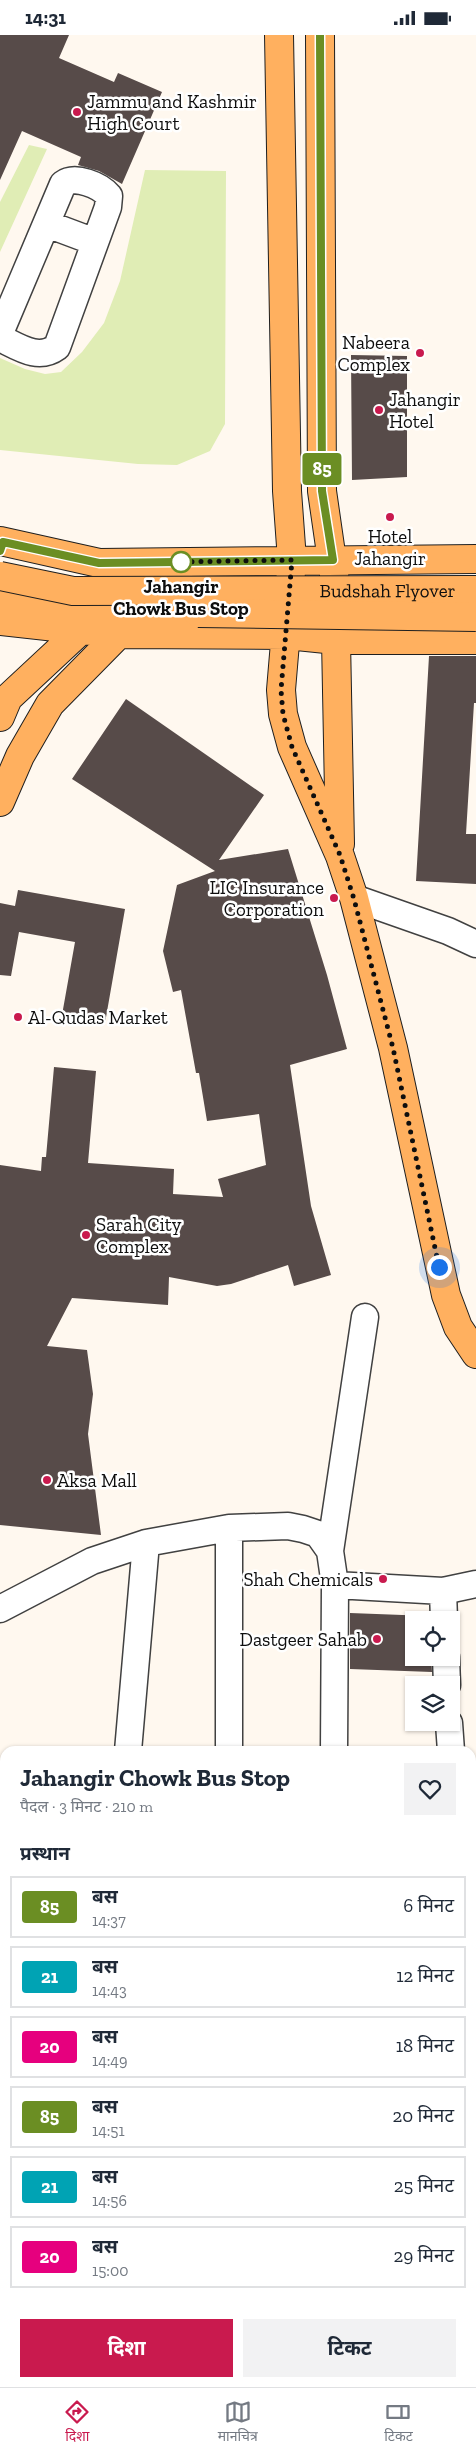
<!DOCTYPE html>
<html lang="hi">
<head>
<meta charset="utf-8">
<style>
	:root { --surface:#fff; --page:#f2f2f3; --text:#1f2937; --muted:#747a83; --line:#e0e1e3; --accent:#c91a4e }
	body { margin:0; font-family:"Zilla Slab","Noto Sans Devanagari",serif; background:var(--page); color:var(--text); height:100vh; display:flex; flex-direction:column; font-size:19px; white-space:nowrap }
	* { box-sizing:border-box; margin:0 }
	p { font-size:16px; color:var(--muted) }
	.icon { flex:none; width:28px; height:28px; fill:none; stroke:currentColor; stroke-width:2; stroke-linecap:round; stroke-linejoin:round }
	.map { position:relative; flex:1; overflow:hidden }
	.panel { position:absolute; left:0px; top:1711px; width:476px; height:641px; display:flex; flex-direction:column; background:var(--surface); border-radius:15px 15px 0 0; box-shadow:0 1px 4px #0004 }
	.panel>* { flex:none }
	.badge { padding:0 10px; border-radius:4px; font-size:18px; line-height:32px }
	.tools { position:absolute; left:405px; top:1576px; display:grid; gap:10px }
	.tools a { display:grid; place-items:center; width:55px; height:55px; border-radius:0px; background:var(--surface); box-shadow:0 1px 4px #0004; font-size:25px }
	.you { position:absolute; width:25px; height:25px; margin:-12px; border:4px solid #fff; border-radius:50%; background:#1a73e8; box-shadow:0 0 0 8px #1a73e833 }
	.map>.badge { position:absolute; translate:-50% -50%; box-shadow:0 0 0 2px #fff }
	h2 { padding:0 20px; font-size:19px; line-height:45px }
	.round { display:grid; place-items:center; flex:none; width:52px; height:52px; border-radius:0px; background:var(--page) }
	.head { display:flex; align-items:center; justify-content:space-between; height:85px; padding:0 20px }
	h1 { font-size:24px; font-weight:700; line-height:38px }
	.cta { display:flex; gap:10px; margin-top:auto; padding:10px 20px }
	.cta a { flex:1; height:58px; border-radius:0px; background:var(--accent); color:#fff; font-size:20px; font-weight:700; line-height:58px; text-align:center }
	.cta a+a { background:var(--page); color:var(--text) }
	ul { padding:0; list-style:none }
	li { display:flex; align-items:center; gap:15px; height:62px; margin:0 10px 8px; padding:0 10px; border:2px solid var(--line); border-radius:0px }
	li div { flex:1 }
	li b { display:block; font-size:19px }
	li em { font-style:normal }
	li .badge { min-width:55px; font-weight:700; text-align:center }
	.status { display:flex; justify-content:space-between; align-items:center; height:35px; padding:0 25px; background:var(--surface); direction:ltr }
	.status svg { height:14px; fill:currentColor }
	.dock { display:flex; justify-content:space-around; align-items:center; height:70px; border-top:1px solid var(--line); background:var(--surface); font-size:14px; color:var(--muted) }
	.dock a { display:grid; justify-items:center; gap:2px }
	.dock .on { color:var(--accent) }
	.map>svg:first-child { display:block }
</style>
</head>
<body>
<div class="status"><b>14:31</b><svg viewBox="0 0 49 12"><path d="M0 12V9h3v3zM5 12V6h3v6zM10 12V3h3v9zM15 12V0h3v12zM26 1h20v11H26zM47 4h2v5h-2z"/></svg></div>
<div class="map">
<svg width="476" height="2352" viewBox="0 0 476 2352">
	<rect width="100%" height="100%" fill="#fff8ef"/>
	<path fill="#e0edb5" d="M29,110L47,114L0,217V167Z
		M145,135L226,136L225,389L210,416L177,430L138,429L0,415V323L25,334L45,339L61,337L82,317L104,288L120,246Z"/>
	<path fill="#574b49" d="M0,0H69L59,23L114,47L118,38L162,57L122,149L99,136L78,130L81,122L22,96L0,145Z
		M351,320L407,321V442L352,445Z
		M429,621H476V668H474L466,799H476V849L416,846Z
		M126,664L264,760L219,825L288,814L327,940L347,1014L290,1030L311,1171L331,1240L294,1251L288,1230L231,1249L217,1251L169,1242L168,1270L72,1263L47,1311L87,1315L93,1359L88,1399L101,1500L0,1490V1130L41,1136L42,1122H46L54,1032L96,1036L88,1128L174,1134L173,1159L223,1162L218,1144L266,1130L259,1079L207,1086L199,1038H196L181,955L173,957L163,916L177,850L215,836L72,744Z
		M18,855L125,874L105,988L62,980L75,907L19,897L11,941L0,940V868L15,871Z
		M350,1578L429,1581V1585H414V1622H431L432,1637L350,1634Z"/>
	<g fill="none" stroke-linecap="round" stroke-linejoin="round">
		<g stroke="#414141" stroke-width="29">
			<path id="minor" d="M47,189L95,207
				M0,298L63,149C75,140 100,150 109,161L108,172L57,312C38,326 19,312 0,303
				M354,863L448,896L476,909
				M330,1516L365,1282
				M335,1550L443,1556L476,1549
				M443,1556L444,1585
				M0,1574L92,1526L146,1508L229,1493L288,1491L303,1494L318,1499L330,1516L335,1550L334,1716
				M446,1622L447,1650
				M449,1688L451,1716
				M128,1716L146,1508
				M229,1716V1493
				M471,1914L476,1915
				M0,2015H5
				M0,2217L5,2209
				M409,2352L410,2348"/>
		</g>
		<g stroke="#1f1f1f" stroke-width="30">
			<path id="major" d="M279,0L287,456L292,525L281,655L283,679L292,712L340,821L354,863L393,1013L446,1260L458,1292L476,1319
				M320,0L322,456L338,567L336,605L340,809
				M0,506L99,528L476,524
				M0,562L74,576L198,578
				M0,586L119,599L287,600L336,605H476
				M0,682L8,663L81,595
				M0,767L20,721L50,669L119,599"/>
		</g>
		<use href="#minor" stroke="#fff" stroke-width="26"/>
		<use href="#major" stroke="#ffb05f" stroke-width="28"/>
		<g stroke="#1f1f1f" stroke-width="30" stroke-linecap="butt">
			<g id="major-bridge">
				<path id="s1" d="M0,541L73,556L476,555"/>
				<path d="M198,578L476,582"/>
			</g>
		</g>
		<use href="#major-bridge" stroke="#ffb05f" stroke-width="28"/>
	</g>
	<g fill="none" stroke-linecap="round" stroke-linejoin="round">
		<g stroke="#fff" stroke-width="11">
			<path id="line" d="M0,516L3,507L99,528L333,525L322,456L320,0"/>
		</g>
		<use href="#line" stroke="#6b8e23" stroke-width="8"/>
		<path stroke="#0e0e0e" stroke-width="5" stroke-dasharray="0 9" d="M181,527H173L292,525L281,655L283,679L292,712L340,820L354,864L393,1013L439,1232"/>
	</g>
	<g fill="#c91a4e" stroke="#fff" stroke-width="2">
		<circle cx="77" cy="77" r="5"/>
		<circle cx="420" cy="318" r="5"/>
		<circle cx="379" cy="375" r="5"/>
		<circle cx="390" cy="482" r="5"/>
		<circle cx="334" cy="863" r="5"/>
		<circle cx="18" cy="982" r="5"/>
		<circle cx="86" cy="1200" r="5"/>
		<circle cx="47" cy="1445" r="5"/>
		<circle cx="383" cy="1544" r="5"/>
		<circle cx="377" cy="1604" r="5"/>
	</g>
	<circle fill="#fff" stroke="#6b8e23" stroke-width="2.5" cx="181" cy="527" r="10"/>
	<g text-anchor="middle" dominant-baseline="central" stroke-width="5" stroke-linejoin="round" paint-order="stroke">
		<g font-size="19" fill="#0e0e0e" stroke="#fff" text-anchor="start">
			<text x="87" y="66">Jammu and Kashmir<tspan x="87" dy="22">High Court</tspan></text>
			<text x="410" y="307" text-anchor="end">Nabeera<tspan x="410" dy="22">Complex</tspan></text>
			<text x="389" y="364">Jahangir<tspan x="389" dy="22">Hotel</tspan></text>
			<text x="390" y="501" text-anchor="middle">Hotel<tspan x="390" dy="22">Jahangir</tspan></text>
			<text x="324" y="852" text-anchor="end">LIC Insurance<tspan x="324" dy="22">Corporation</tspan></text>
			<text x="28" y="982">Al-Qudas Market</text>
			<text x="96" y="1189">Sarah City<tspan x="96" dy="22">Complex</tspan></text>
			<text x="57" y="1445">Aksa Mall</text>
			<text x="373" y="1544" text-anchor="end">Shah Chemicals</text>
			<text x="367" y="1604" text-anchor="end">Dastgeer Sahab</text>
		</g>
		<g font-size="19" font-weight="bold" fill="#0e0e0e" stroke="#fff">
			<text x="181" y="551">Jahangir<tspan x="181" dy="22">Chowk Bus Stop</tspan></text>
		</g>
		<g font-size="19" fill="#0e0e0e" stroke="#fff">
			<text stroke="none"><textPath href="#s1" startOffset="389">Budshah Flyover</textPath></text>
		</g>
	</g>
</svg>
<div class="tools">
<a><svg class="icon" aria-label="locate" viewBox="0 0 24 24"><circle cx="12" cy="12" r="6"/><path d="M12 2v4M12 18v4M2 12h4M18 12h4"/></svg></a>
<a><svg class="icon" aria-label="layers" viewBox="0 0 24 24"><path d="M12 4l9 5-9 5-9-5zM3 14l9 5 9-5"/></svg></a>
</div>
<div class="you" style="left:439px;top:1232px"></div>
<b class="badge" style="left:322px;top:434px;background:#6b8e23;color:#fff">85</b>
<section class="panel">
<div class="head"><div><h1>Jahangir Chowk Bus Stop</h1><p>पैदल · 3 मिनट · 210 m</p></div><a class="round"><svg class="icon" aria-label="heart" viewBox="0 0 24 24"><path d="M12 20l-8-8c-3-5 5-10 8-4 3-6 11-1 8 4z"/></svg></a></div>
<h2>प्रस्थान</h2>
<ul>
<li><span class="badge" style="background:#6b8e23;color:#fff">85</span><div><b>बस</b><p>14:37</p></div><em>6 मिनट</em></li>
<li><span class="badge" style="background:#00a3b4;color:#fff">21</span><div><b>बस</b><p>14:43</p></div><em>12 मिनट</em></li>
<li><span class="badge" style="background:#e6007e;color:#fff">20</span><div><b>बस</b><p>14:49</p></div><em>18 मिनट</em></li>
<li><span class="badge" style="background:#6b8e23;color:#fff">85</span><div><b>बस</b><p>14:51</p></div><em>20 मिनट</em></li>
<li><span class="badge" style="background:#00a3b4;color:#fff">21</span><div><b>बस</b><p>14:56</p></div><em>25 मिनट</em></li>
<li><span class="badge" style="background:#e6007e;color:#fff">20</span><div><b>बस</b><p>15:00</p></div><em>29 मिनट</em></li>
</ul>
<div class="cta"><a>दिशा</a><a>टिकट</a></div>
</section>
</div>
<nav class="dock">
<a class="on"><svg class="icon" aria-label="directions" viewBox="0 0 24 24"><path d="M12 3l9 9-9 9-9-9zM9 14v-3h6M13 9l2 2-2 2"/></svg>दिशा</a>
<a><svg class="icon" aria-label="map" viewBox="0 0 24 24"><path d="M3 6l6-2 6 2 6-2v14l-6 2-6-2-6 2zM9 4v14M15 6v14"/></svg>मानचित्र</a>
<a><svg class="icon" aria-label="tickets" viewBox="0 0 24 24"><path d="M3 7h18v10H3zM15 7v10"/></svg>टिकट</a>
</nav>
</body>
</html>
